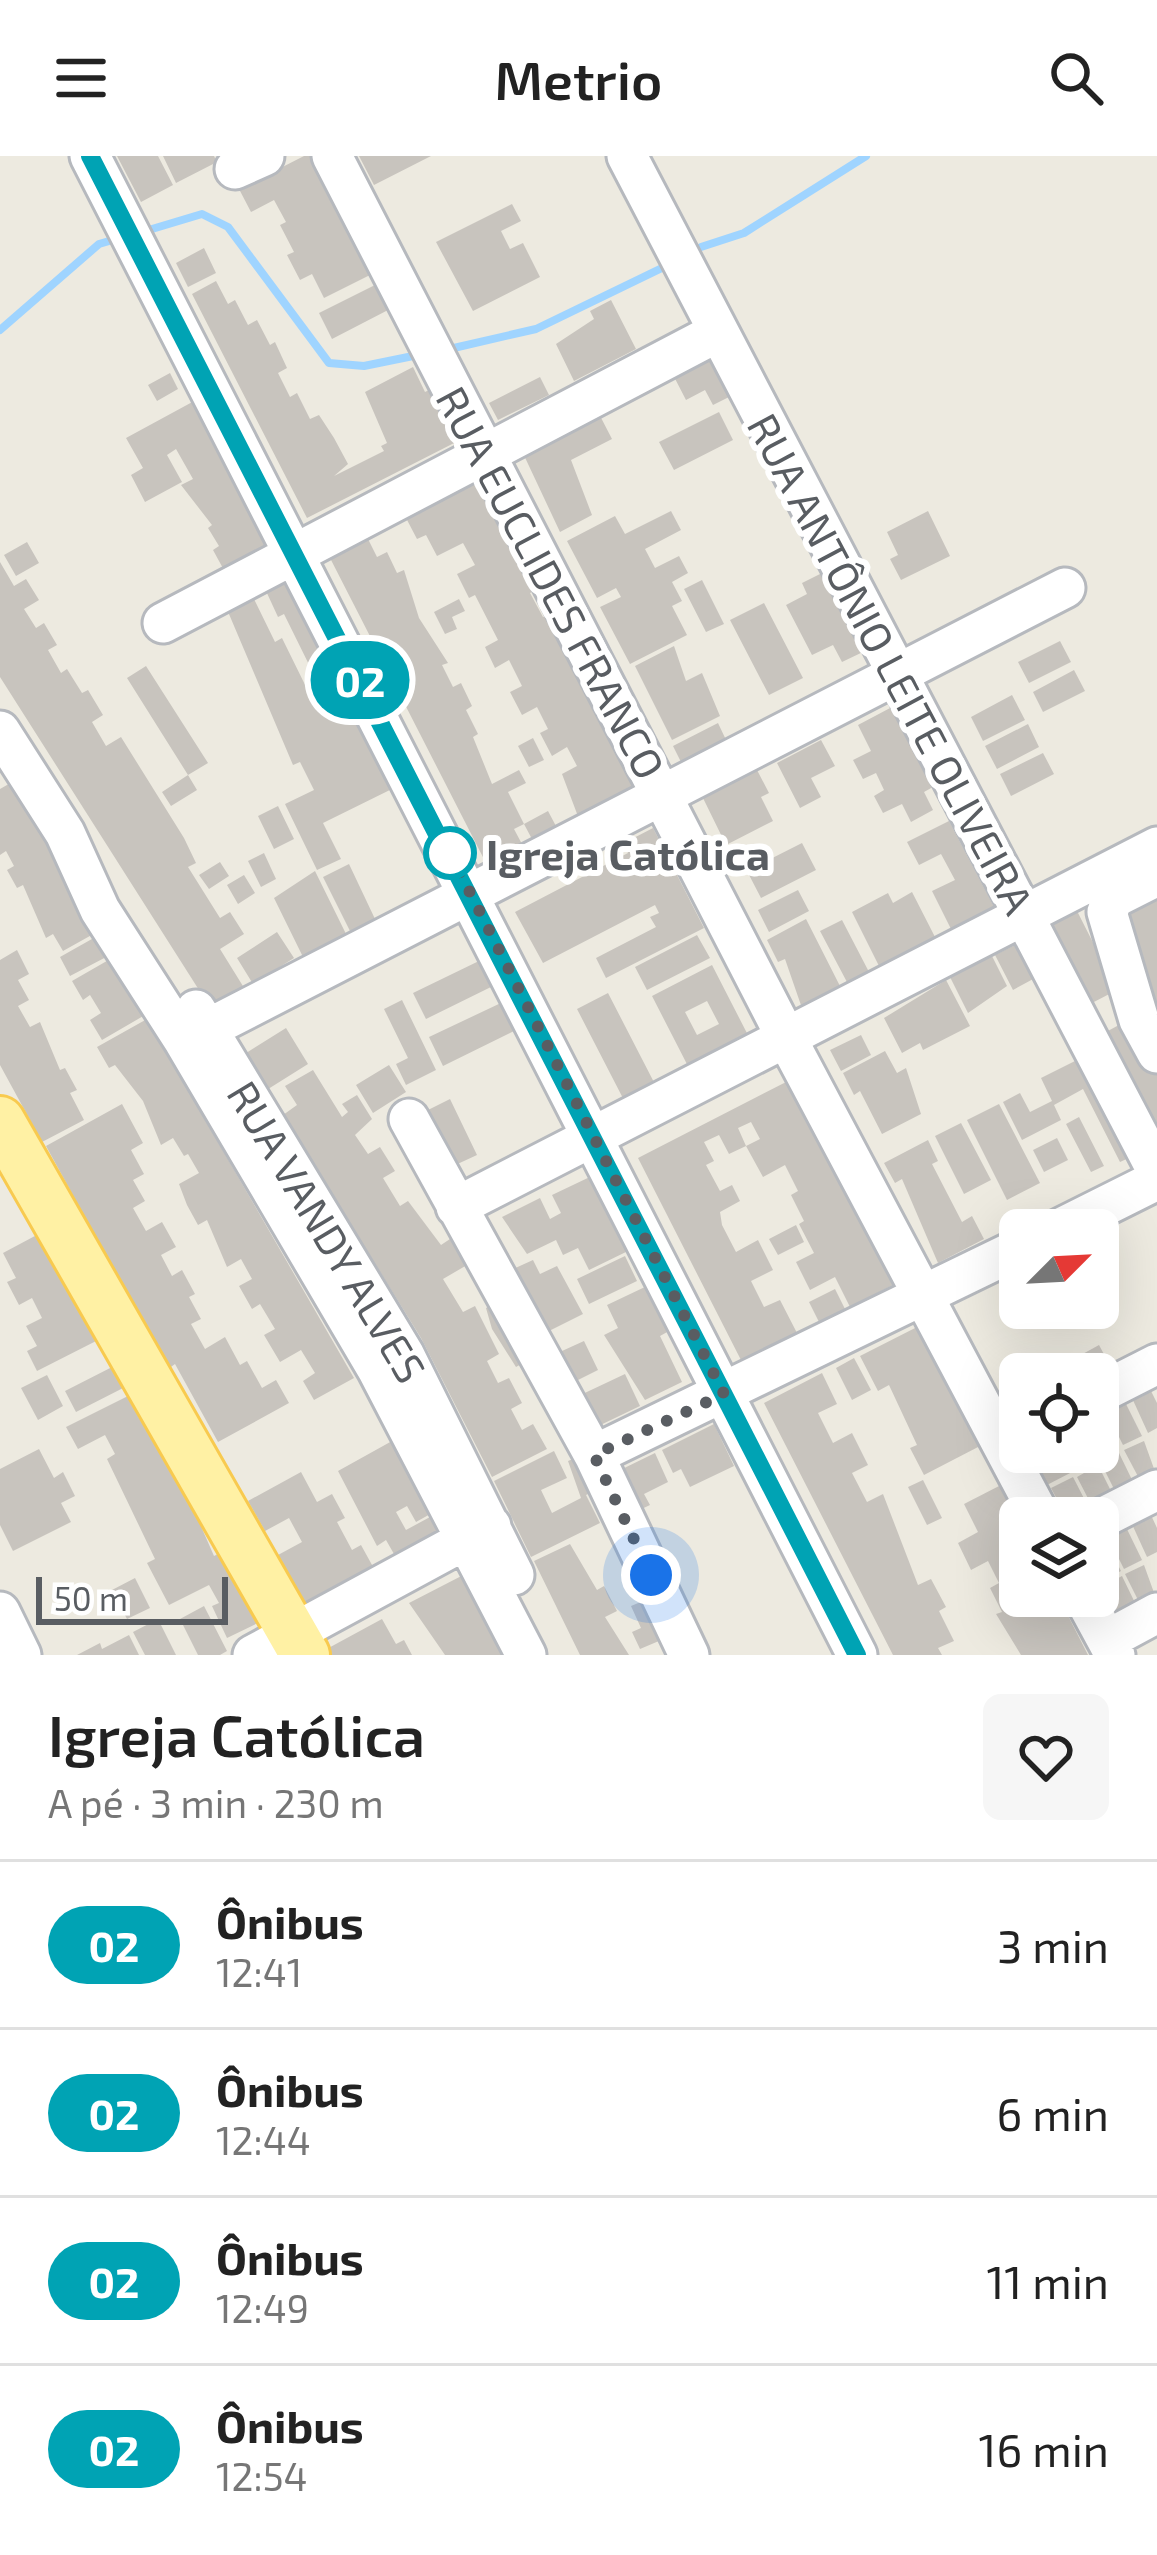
<!DOCTYPE html>
<html lang="pt">
<head>
<meta charset="utf-8">
<style>
	:root { --surface:#fff; --page:#f6f6f6; --text:#222; --muted:#767676; --line:#e0e0e0 }
	body { margin:0; font-family:"Exo 2",sans-serif; background:var(--page); color:var(--text); height:100vh; display:flex; flex-direction:column; font-size:45px; white-space:nowrap }
	* { box-sizing:border-box; margin:0 }
	p { font-size:39px; color:var(--muted) }
	.icon { flex:none; width:66px; height:66px; fill:none; stroke:currentColor; stroke-width:2; stroke-linecap:round; stroke-linejoin:round }
	.map { position:relative; height:1499px; overflow:hidden }
	.details { display:flex; flex-direction:column; background:var(--surface); flex:1 }
	.details>* { flex:none }
	.badge { padding:0 24px; border-radius:39px; font-size:42px; line-height:78px }
	.needle { width:78px; rotate:66deg }
	.fabs { position:absolute; left:999px; top:1053px; display:grid; gap:24px }
	.fabs a { display:grid; place-items:center; width:120px; height:120px; border-radius:18px; background:var(--surface); box-shadow:0 12px 48px #0002; font-size:60px }
	.scale { position:absolute; left:36px; bottom:30px; width:192px; box-sizing:border-box; padding-left:12px; border:6px solid #595d62; border-top:0; font-size:33px; line-height:42px; white-space:nowrap; color:#595d62; -webkit-text-stroke:9px #fff; paint-order:stroke }
	.you { position:absolute; width:60px; height:60px; margin:-30px; border:9px solid #fff; border-radius:50%; background:#1a73e8; box-shadow:0 0 0 18px #1a73e833 }
	.map>.badge { position:absolute; translate:-50% -50%; box-shadow:0 0 0 6px #fff }
	.round { display:grid; place-items:center; flex:none; width:126px; height:126px; border-radius:18px; background:var(--page) }
	.summary { display:flex; align-items:center; justify-content:space-between; height:204px; padding:0 48px }
	h1 { font-size:57px; font-weight:600; line-height:90px }
	ul { padding:0; list-style:none }
	li { display:flex; align-items:center; gap:36px; height:168px; padding:0 48px; border-top:3px solid var(--line) }
	li div { flex:1 }
	li b { display:block; font-size:45px }
	li em { font-style:normal }
	li .badge { min-width:132px; font-weight:700; text-align:center }
	header { display:flex; justify-content:space-between; align-items:center; height:156px; padding:0 48px; background:var(--surface); font-size:54px; font-weight:600 }
	.map>svg:first-child { display:block }
</style>
</head>
<body>
<header><svg class="icon" aria-label="menu" viewBox="0 0 24 24"><path d="M4 6h16M4 12h16M4 18h16"/></svg>Metrio<svg class="icon" aria-label="search" viewBox="0 0 24 24"><circle cx="10" cy="10" r="6"/><path d="M15 15l6 6"/></svg></header>
<div class="map">
<svg width="1157" height="1499" viewBox="0 0 1157 1499">
	<rect width="100%" height="100%" fill="#edeae0"/>
	<g fill="none" stroke-linecap="round" stroke-linejoin="round">
		<path stroke="#9fd4ff" stroke-width="8" d="M142,76L202,58L228,71L329,207L364,210L418,199
			M701,91L744,77L866,0
			M0,174L99,88L116,83
			M445,194L536,173L664,111"/>
	</g>
	<path fill="#c8c4be" fill-rule="evenodd" d="M117,0H158L173,29L141,46Z
		M163,0H214L217,6L176,27Z
		M304,0H311L372,118L324,142L312,118L300,124L287,99L294,96L280,69L286,66L274,44L251,56L239,33Z
		M359,0H431L374,29Z
		M512,48L521,65L501,75L510,93L523,87L540,121L473,155L436,86Z
		M204,92L216,117L188,131L176,107Z
		M216,125L228,148L235,144L248,169L257,164L270,189L275,186L287,212L278,217L290,241L297,237L310,263L319,259L334,282L348,308L334,320L384,295L381,290L387,287L365,236L413,211L425,236L433,232L460,284L307,362L192,138Z
		M377,128L390,153L332,183L319,157Z
		M611,144L636,193L574,225L556,188L594,163L590,155Z
		M711,190L735,238L713,249L705,234L686,244L669,211Z
		M170,217L178,233L157,245L148,229Z
		M540,221L549,239L498,264L489,247Z
		M196,244L275,388L225,416L213,394L219,390L208,372L212,369L181,329L193,323L176,293L167,299L182,326L145,346L131,319L143,312L126,282Z
		M597,254L612,283L571,304L592,359L560,376L521,293Z
		M719,256L733,284L674,314L659,286Z
		M480,324L536,434L530,437L543,461L549,458L638,633L579,663L562,618L577,610L567,591L552,600L540,577L548,573L537,551L522,559L510,536L522,530L509,504L495,512L485,491L498,484L475,439L469,442L457,418L475,409L463,387L437,400L426,379L417,383L406,362Z
		M671,355L681,374L645,393L655,412L679,400L688,417L672,426L682,445L672,450L687,479L630,508L600,451L621,441L616,432L597,442L567,385L615,360L625,378Z
		M928,355L950,400L901,424L890,403L898,399L887,376Z
		M367,381L377,401L387,396L397,417L404,414L419,462L448,507L442,509L453,531L461,527L472,550L466,554L478,578L473,581L492,628L519,614L526,627L508,636L524,668L514,673L523,690L487,709L329,400Z
		M27,386L39,407L16,420L4,399Z
		M0,406L14,430L26,423L39,444L24,453L36,472L44,467L57,489L48,494L61,517L67,513L82,537L88,534L103,559L92,566L106,590L121,581L184,682L196,707L188,711L220,762L230,756L244,778L220,793L246,835L213,856L0,521Z
		M832,412L865,495L842,506L833,489L812,499L786,449L807,438L802,427Z
		M293,422L344,527L337,531L348,553L360,547L400,629L323,667L341,703L317,714L285,648L314,634L300,606L293,609L226,451L252,439L275,486L282,482L312,543L323,537L284,458L278,461L266,435Z
		M702,424L724,468L706,476L684,433Z
		M459,443L465,455L452,461L457,473L445,478L434,456Z
		M764,447L803,522L769,539L730,464Z
		M1060,485L1071,506L1029,527L1018,506Z
		M674,490L686,525L702,517L720,560L672,584L635,510Z
		M146,510L208,607L188,619L197,634L171,650L162,636L188,619L127,522Z
		M1074,514L1085,535L1043,556L1033,536Z
		M1012,539L1025,564L983,585L971,561Z
		M892,551L933,631L924,636L933,654L911,666L902,648L883,657L874,640L884,634L876,617L863,623L853,604L871,595L858,569Z
		M718,567L727,586L682,608L673,590Z
		M1028,568L1039,591L997,613L985,590Z
		M533,582L544,604L529,611L518,590Z
		M821,584L835,610L811,622L821,641L800,652L777,607Z
		M1043,597L1054,618L1011,640L1000,618Z
		M757,614L769,637L761,641L773,665L726,689L703,642Z
		M14,625L97,776L63,795L53,778L46,782L23,729L17,732L7,714L14,710L6,695L0,699V633Z
		M278,650L294,683L274,693L258,660Z
		M548,655L557,672L533,685L524,668Z
		M949,665L994,751L951,773L932,735L955,724L941,698L919,709L907,686Z
		M653,672L704,772L606,822L596,802L656,771L650,761L659,757L655,749L543,807L515,756L628,697L624,687Z
		M802,687L816,714L761,742L747,715Z
		M264,697L276,723L261,731L248,705Z
		M220,706L229,720L209,733L199,719Z
		M349,708L375,763L350,775L323,721Z
		M315,715L347,780L303,801L274,742Z
		M244,719L255,737L238,748L227,729Z
		M1157,730V864L1124,745Z
		M798,734L809,755L769,776L758,754Z
		M912,736L935,781L916,791L921,801L905,808L900,799L879,810L852,756L888,737L893,747Z
		M1075,751L1117,834L1092,847L1049,764Z
		M806,763L842,834L803,855L785,803L778,806L767,784Z
		M842,764L869,816L848,828L820,775Z
		M277,776L294,802L253,828L237,802Z
		M99,779L110,799L70,820L60,801Z
		M697,779L710,802L647,834L635,811Z
		M1017,788L1035,822L1013,834L995,799Z
		M17,794L29,818L18,824L29,844L18,850L30,871L40,866L60,914L65,912L77,934L70,937L84,964L42,986L0,909V804Z
		M992,800L1007,830L968,857L950,821Z
		M112,802L145,859L102,884L90,864L101,857L90,839L83,844L72,825Z
		M481,804L493,830L426,863L413,837Z
		M712,809L751,885L691,916L652,840ZM707,845L719,868L697,879L685,856Z
		M946,824L970,870L923,894L920,887L902,897L884,862Z
		M608,837L659,936L628,952L577,853Z
		M402,844L436,914L406,929L396,908L408,902L384,853Z
		M503,846L516,874L443,910L429,881Z
		M147,863L354,1222L314,1244L303,1225L315,1217L301,1194L280,1206L264,1179L275,1173L260,1148L252,1153L239,1130L252,1123L241,1103L227,1111L207,1064L198,1069L187,1049L179,1028L199,1017L188,998L184,1000L173,982L161,989L143,945L115,909L109,912L97,891Z
		M1130,863L1157,912V968L1106,876Z
		M286,872L308,908L265,935L243,899Z
		M861,879L871,899L841,915L830,894Z
		M885,895L897,917L906,912L921,958L882,978L860,935L854,939L843,917Z
		M1083,901L1133,1000L1120,1006L1083,933L1054,949L1061,964L1022,984L1003,946L1020,937L1030,956L1052,945L1041,922Z
		M389,909L406,936L373,957L356,929Z
		M313,914L342,961L348,956L342,948L357,939L372,963L355,979L368,998L380,991L395,1015L383,1022L400,1050L408,1045L441,1089L450,1083L467,1109L443,1123L463,1156L475,1150L499,1198L487,1205L498,1227L509,1222L522,1247L511,1253L522,1274L533,1268L547,1293L492,1321L421,1182L283,959L297,949L285,930Z
		M790,924L895,1128L850,1151L835,1121L810,1134L796,1106L814,1097L799,1068L804,1065L791,1039L798,1035L785,1009L763,1021L746,990L760,983L751,966L738,972L746,990L729,998L719,979L704,986L714,1005L706,1009L720,1035L732,1029L740,1045L720,1056L722,1069L736,1096L758,1084L773,1114L751,1125L764,1151L780,1144L797,1177L742,1206L638,1002Z
		M450,943L477,999L451,1011L424,956Z
		M122,948L143,987L131,994L144,1018L133,1024L145,1045L133,1052L146,1075L162,1066L176,1091L161,1099L172,1120L182,1114L195,1138L189,1141L201,1163L191,1168L205,1193L225,1181L240,1209L247,1205L262,1232L276,1224L289,1247L218,1286L175,1208L168,1213L46,990Z
		M999,948L1040,1027L1007,1044L967,964Z
		M1079,961L1104,1010L1091,1016L1066,968Z
		M961,967L991,1024L964,1038L935,980Z
		M1057,982L1068,1004L1044,1016L1033,994Z
		M928,984L938,1005L932,1008L962,1066L972,1060L984,1083L938,1107L902,1023L895,1027L884,1007Z
		M594,1019L628,1095L589,1114L578,1092L563,1099L556,1084L527,1098L502,1061L540,1042L550,1063L561,1057L552,1039Z
		M796,1069L804,1086L778,1099L769,1083Z
		M48,1073L100,1183L37,1215L27,1195L37,1190L26,1170L42,1162L32,1142L19,1149L7,1126L16,1122L3,1097Z
		M625,1100L637,1125L589,1148L577,1123Z
		M533,1104L540,1118L557,1110L583,1158L543,1178L511,1114Z
		M647,1130L669,1175L660,1180L682,1226L645,1244L604,1179L618,1172L607,1149Z
		M835,1133L845,1153L819,1166L809,1146Z
		M502,1143L532,1202L516,1211L492,1173L486,1152Z
		M919,1170L980,1290L924,1319L910,1292L917,1289L889,1229L878,1235L860,1200Z
		M584,1185L598,1214L566,1230L551,1200Z
		M1099,1189L1112,1213L1089,1218L1079,1200Z
		M854,1202L871,1234L852,1244L836,1212Z
		M1074,1202L1083,1218H1030L1049,1208L1051,1213Z
		M118,1208L129,1229L76,1256L65,1235Z
		M822,1217L837,1248L818,1257L833,1287L852,1277L868,1309L852,1317L867,1346L883,1338L918,1429L931,1423L946,1451L939,1455L954,1485L938,1492L942,1499H893L764,1247Z
		M625,1218L640,1250L588,1275L572,1243Z
		M47,1219L63,1250L38,1264L21,1232Z
		M1020,1224V1261L1010,1267L995,1238Z
		M1150,1233L1157,1247V1272L1148,1277L1132,1242Z
		M128,1240L139,1262L151,1256L214,1400L222,1396L264,1464L227,1482L212,1450L219,1447L209,1429L169,1449L147,1407L155,1403L107,1303L115,1298L105,1279L78,1293L66,1271Z
		M1125,1246L1142,1280L1123,1289L1106,1255Z
		M1098,1252L1118,1292L1100,1301L1098,1298Z
		M714,1268L734,1310L690,1331L681,1313L673,1317L662,1294Z
		M401,1280L441,1352L416,1366L407,1350L396,1356L406,1374L430,1361L441,1381L398,1405L386,1384L377,1390L338,1315Z
		M1144,1285L1157,1321L1142,1328L1124,1294Z
		M39,1293L54,1322L63,1316L75,1340L61,1347L71,1366L13,1395L0,1369V1313Z
		M554,1295L567,1322L541,1334L552,1357L581,1342L568,1305L585,1298L600,1332L586,1339L600,1367L531,1401L494,1325Z
		M1027,1296H1064L1074,1315L1045,1330Z
		M655,1297L668,1326L644,1338L650,1349L629,1359L610,1319Z
		M1119,1297L1136,1332L1118,1341L1101,1307Z
		M1098,1309L1115,1343L1094,1354L1077,1321Z
		M301,1316L317,1346L332,1338L345,1362L337,1366L352,1394L361,1389L377,1418L309,1456L278,1399L302,1386L289,1362L265,1375L248,1345Z
		M1073,1321L1092,1358L1084,1362H1067L1051,1332Z
		M923,1324L942,1362L927,1369L908,1331Z
		M1001,1329L1020,1366V1440H1058L1088,1499H1021L996,1458L1002,1456L990,1432L999,1427L988,1405L971,1414L958,1387L978,1376L964,1348Z
		M1150,1357L1157,1372V1396L1147,1401L1131,1366Z
		M1125,1369L1142,1404L1124,1413L1107,1379Z
		M1103,1380L1121,1415L1100,1426L1098,1383Z
		M570,1388L597,1434L604,1430L617,1455L605,1461L629,1499H580L534,1405Z
		M1144,1409L1157,1445L1142,1452L1125,1418Z
		M473,1414L506,1499H445L409,1447Z
		M1122,1420L1139,1455L1118,1465L1101,1431Z
		M135,1422L150,1452L127,1463L112,1434Z
		M648,1443L666,1482L640,1493L632,1476L641,1472L631,1450Z
		M204,1450L227,1495L220,1499H198L180,1463Z
		M158,1463L176,1499H145L133,1476Z
		M382,1463L396,1488L404,1484L412,1499H326L323,1495Z
		M129,1479L139,1499H77L100,1487L102,1493Z"/>
	<g fill="none" stroke-linecap="round" stroke-linejoin="round">
		<g stroke="#b6b9be" stroke-width="45">
			<path id="minor" d="M90,0L857,1499
				M332,0L787,883L1041,1362
				M627,0L1157,1015
				M235,13L264,0
				M163,467L718,176
				M0,575L65,677L100,754L184,885L377,1213L526,1499
				M1157,720L1114,742L1107,756L1139,864L1157,897
				M196,854L404,1198L514,1419
				M184,885L1065,432
				M409,963L594,1299L689,1499
				M456,1051L1157,691
				M1057,1074L1157,1024
				M1098,1238L1157,1208
				M594,1299L1020,1092
				M1098,1364L1157,1334
				M1083,1440L1115,1499
				M0,1456L21,1499
				M1107,1484L1157,1457
				M253,1499L491,1370"/>
		</g>
		<g stroke="#f8ca4f" stroke-width="54">
			<path id="major" d="M0,965L305,1499"/>
		</g>
		<use href="#minor" stroke="#fff" stroke-width="39"/>
		<use href="#major" stroke="#fff1a4" stroke-width="48"/>
	</g>
	<g fill="none" stroke-linecap="round" stroke-linejoin="round">
		<g stroke="#fff" stroke-width="27">
			<path id="line" d="M90,0L857,1499"/>
		</g>
		<use href="#line" stroke="#00a3b4" stroke-width="18"/>
		<path stroke="#595d62" stroke-width="12" stroke-dasharray="0 21.6" d="M450,697L724,1238L594,1299L651,1419"/>
	</g>
	<circle fill="#fff" stroke="#00a3b4" stroke-width="6" cx="450" cy="697" r="24"/>
	<g text-anchor="middle" dominant-baseline="central" stroke-width="12" stroke-linejoin="round" paint-order="stroke">
		<g font-size="42" fill="#595d62" stroke="#fff">
			<text transform="translate(552 426) rotate(62)">RUA EUCLIDES FRANCO</text>
			<text transform="translate(892 507) rotate(62)">RUA ANTÔNIO LEITE OLIVEIRA</text>
			<text transform="translate(328 1075) rotate(59)">RUA VANDY ALVES</text>
		</g>
		<g font-size="42" font-weight="bold" fill="#595d62" stroke="#fff" text-anchor="start">
			<text x="486" y="697">Igreja Católica</text>
		</g>
	</g>
</svg>
<div class="fabs">
<a><svg class="needle" viewBox="-14 -14 28 28"><path d="M0-13l5 13h-10z" fill="#e53935"/><path d="M0 13l5-13h-10z" fill="#767676"/></svg></a>
<a><svg class="icon" aria-label="locate" viewBox="0 0 24 24"><circle cx="12" cy="12" r="6"/><path d="M12 2v4M12 18v4M2 12h4M18 12h4"/></svg></a>
<a><svg class="icon" aria-label="layers" viewBox="0 0 24 24"><path d="M12 4l9 5-9 5-9-5zM3 14l9 5 9-5"/></svg></a>
</div>
<div class="scale">50 m</div>
<div class="you" style="left:651px;top:1419px"></div>
<b class="badge" style="left:360px;top:524px;background:#00a3b4;color:#fff">02</b>
</div>
<section class="details">
<div class="summary"><div><h1>Igreja Católica</h1><p>A pé · 3 min · 230 m</p></div><a class="round"><svg class="icon" aria-label="heart" viewBox="0 0 24 24"><path d="M12 20l-8-8c-3-5 5-10 8-4 3-6 11-1 8 4z"/></svg></a></div>
<ul>
<li><span class="badge" style="background:#00a3b4;color:#fff">02</span><div><b>Ônibus</b><p>12:41</p></div><em>3 min</em></li>
<li><span class="badge" style="background:#00a3b4;color:#fff">02</span><div><b>Ônibus</b><p>12:44</p></div><em>6 min</em></li>
<li><span class="badge" style="background:#00a3b4;color:#fff">02</span><div><b>Ônibus</b><p>12:49</p></div><em>11 min</em></li>
<li><span class="badge" style="background:#00a3b4;color:#fff">02</span><div><b>Ônibus</b><p>12:54</p></div><em>16 min</em></li>
</ul>
</section>
</body>
</html>
